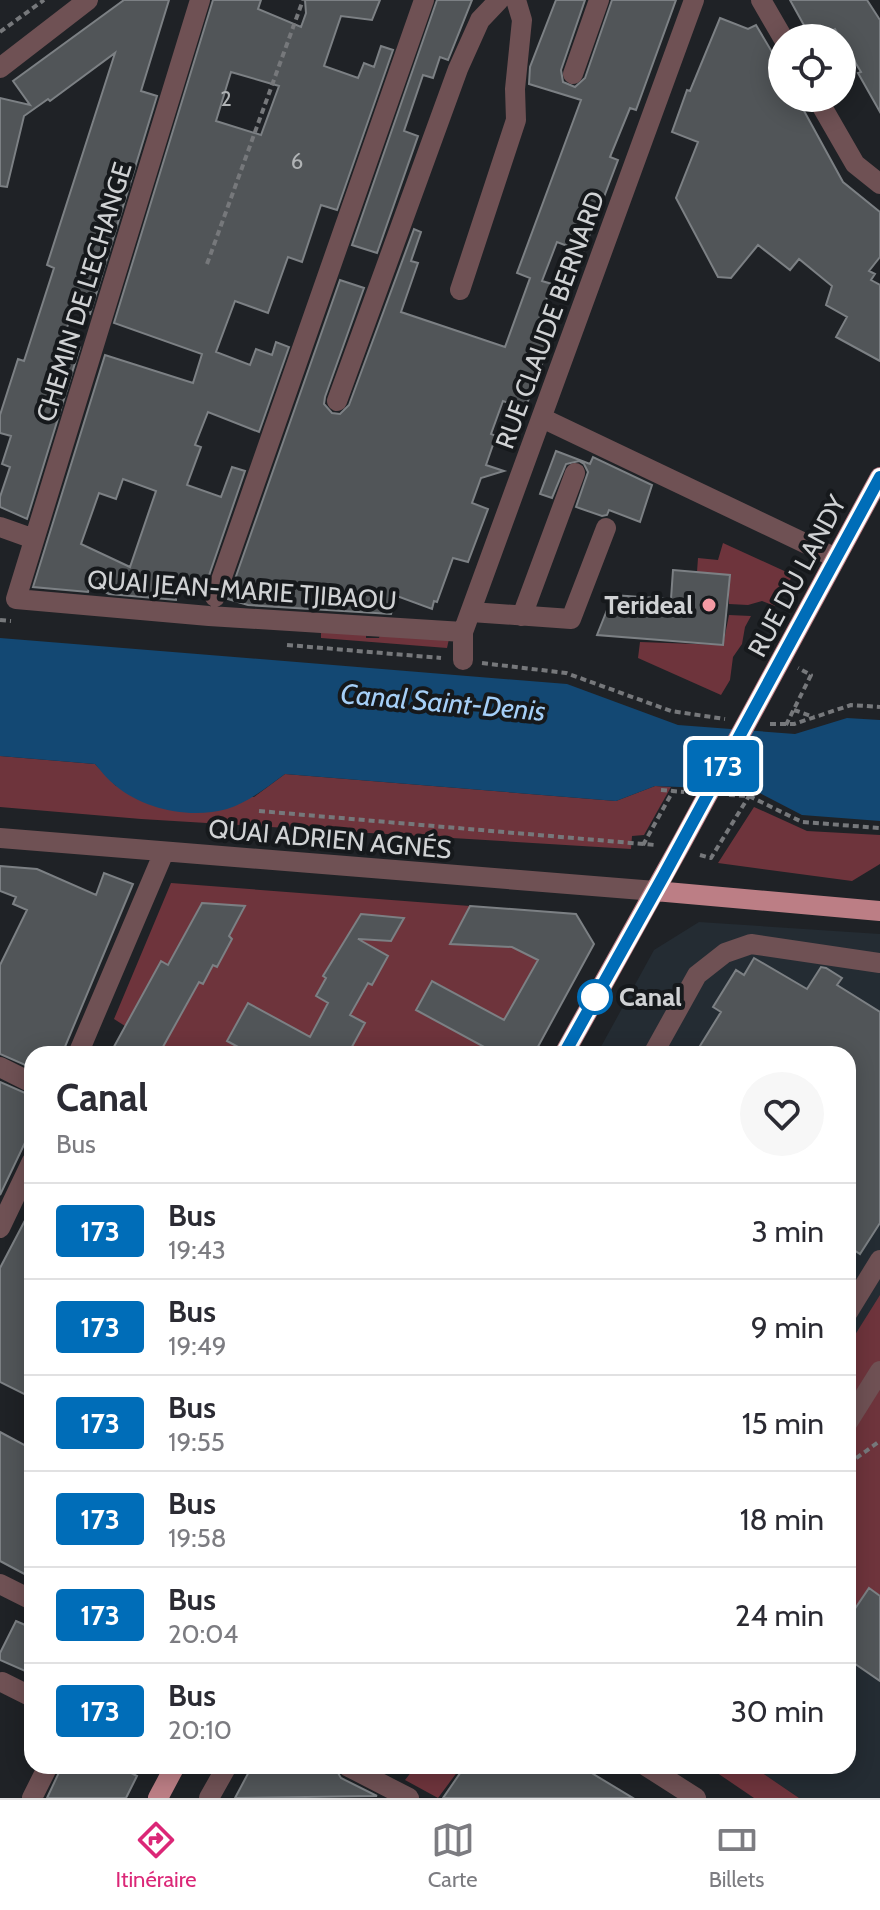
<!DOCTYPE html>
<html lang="fr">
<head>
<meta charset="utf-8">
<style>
	:root { --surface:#fff; --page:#f7f7f7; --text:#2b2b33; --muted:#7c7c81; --line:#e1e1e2; --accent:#db2777 }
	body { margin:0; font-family:Cabin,sans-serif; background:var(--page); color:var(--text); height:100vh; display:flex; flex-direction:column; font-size:30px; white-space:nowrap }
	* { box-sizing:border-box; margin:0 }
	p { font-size:26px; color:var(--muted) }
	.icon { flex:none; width:44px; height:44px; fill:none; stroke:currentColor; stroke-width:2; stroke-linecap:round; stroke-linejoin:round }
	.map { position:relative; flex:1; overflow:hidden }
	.details { position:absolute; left:24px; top:1046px; width:832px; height:728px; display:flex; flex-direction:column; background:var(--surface); border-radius:24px; box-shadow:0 4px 20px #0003 }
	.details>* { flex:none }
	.badge { padding:0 16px; border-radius:6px; font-size:28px; line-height:52px }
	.fabs { position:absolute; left:768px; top:24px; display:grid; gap:16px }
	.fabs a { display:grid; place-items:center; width:88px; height:88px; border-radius:50%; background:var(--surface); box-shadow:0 4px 20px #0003; font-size:40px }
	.map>.badge { position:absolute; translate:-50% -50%; box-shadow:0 0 0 4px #fff }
	.round { display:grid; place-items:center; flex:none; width:84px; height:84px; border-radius:42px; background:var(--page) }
	.summary { display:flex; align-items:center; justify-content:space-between; height:136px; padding:0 32px }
	h1 { font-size:38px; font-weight:700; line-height:60px }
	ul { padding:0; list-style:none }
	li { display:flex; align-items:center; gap:24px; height:96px; padding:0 32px; border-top:2px solid var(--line) }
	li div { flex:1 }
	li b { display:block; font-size:30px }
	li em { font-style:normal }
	li .badge { min-width:88px; font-weight:700; text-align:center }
	.tab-bar { display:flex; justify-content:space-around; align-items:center; height:112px; border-top:2px solid var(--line); background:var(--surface); font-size:22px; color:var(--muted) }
	.tab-bar a { display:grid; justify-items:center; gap:4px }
	.tab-bar .on { color:var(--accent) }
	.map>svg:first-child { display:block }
</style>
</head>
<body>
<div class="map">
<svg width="880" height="1798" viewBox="0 0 880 1798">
	<rect width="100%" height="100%" fill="#1f2226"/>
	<path fill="#242c33" d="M699,922L880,934V1798H799L752,1766H848V1054H597L654,950Z"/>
	<path fill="#6e343c" d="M723,543L793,575L775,606L762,601L748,605L729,604V575L697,572L698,558L718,560Z
		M729,615L751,616L745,627L742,644L733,657L730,680L721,695L638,658L640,642L723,645Z
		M321,629L366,633V638H379L381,632L449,639L447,648L321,638Z
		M0,756L95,764L116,786L254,797L285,774L616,801L655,786L671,787L644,835L632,836L631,849L141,819L0,807Z
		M754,807L807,831L880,835V864L852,881L718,863Z
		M171,883L470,906L451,943L512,947L538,960L504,1020L433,981L417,1009L489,1050L486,1054H177L160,1045C176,1024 187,1005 195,979L203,984L213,965L217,967L232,939L229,936L245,907L203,903L169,965L161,962L125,1026L114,1019Z
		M880,1295V1595L869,1588L848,1619V1346Z
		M416,1766H450L458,1771L438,1798L405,1780Z
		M707,1766H752L799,1798H754Z"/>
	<path fill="#134873" d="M0,638L567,684L678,725L795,734L847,718L880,720V821L802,815L754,790L655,786L616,801L285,774C267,787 249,802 227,809C191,819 145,810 116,786C108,780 101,771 95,764L0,756Z"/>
	<path fill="#515558" stroke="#7c8084" stroke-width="2" fill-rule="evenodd" d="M124,0H169L141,91L157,96L90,314L73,308L63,341L80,347L27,519L0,507V497L10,467L2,464L11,436L0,433V415L18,359L24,361L54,268L47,265L115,53L50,101L48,99L24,116L7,187L0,186V98L30,105L13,81Z
		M213,0H261L258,9L301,27L306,13L305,0H380L372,20L341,16L324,66L358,78L364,63L374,67L381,46L393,50L337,210L321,205L302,262L288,257L268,313L235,301L216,352L250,365L256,349L272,355L276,342L289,347L259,432L208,412L195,445L201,447L187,485L221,497L232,467L245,471L204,590L177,581L176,600L109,594L90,585L88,592L33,587L105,355L193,383L202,354L114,323ZM231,72L279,86L261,135L216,121ZM123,479L156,491L130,567L81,544L99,493L116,499Z
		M437,0H472L448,60L440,57L433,78L423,75L404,131L418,136L377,253L352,245Z
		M556,0H585L561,70L563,82L575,87L585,78L612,0H676L636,110L630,108L610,157L618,160L583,252L557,242L542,281L552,284L534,333L551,340L525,409L503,401L491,434L496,436L486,465L504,471L481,478L472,503L488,509L468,562L453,558L437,602L434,601L432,609L397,596L391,614L248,605L228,599L340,280L364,288L325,397L324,404L332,413L340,414L349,405L414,229L421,232L411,261L418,263L401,312L505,347L530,278L517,273L581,100L529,84L530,67Z
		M790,0H867L880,20V112L858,73L861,72L835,29L820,38H811Z
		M720,18L748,29L756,25L782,69V98H797L843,182L880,212V257L869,271L875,274L871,280L880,285V361L836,337L847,317L826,305L832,286L799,259L790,270L758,245L731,278L718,277L676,198L698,142L672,132L687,90L690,91Z
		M556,451L590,464L593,457L652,485L640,522L609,510L607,515L602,516L576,507L588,472L584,464L579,461L566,464L552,498L540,494Z
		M673,570L730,575L723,645L597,635L613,595L671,599Z
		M0,866L37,869L96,895L104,873L133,884L62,1054H32V1068L0,1054V965L27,910L13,904L16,897L0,891Z
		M202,903L245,906L229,936L232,939L217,967L213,965L203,984L199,982L159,1054H110L161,961L168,965Z
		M470,906L576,914L594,944L534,1054H497L416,1010L432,981L504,1020L538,960L512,947L450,944Z
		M361,914L404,918L391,941L358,939L388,956L372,985L368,983L350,1015L365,1023L348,1054H251L227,1041L248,1003L310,1037L328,1003L316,996L326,978L323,976Z
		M754,958L807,989L821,967L826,968L842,978L837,985L880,1012V1223L860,1254L848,1246V1054H695L721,1012L713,1007L736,970L744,975Z
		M0,1082L32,1096V1128L0,1195Z
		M32,1207V1398L0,1382V1268Z
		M0,1432L32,1449V1578L0,1561Z
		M869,1588L880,1596V1681L848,1659V1619Z
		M16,1621L32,1628V1674L0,1660V1653Z
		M62,1766H118L137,1776L126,1798H47Z
		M252,1766H334L341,1778L377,1796L235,1798Z
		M465,1766H580L633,1798H443Z"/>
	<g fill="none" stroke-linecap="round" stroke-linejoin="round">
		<path stroke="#76787b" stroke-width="4" stroke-dasharray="6 4" stroke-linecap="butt" d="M0,32L44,0
			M207,264L303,0
			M0,620L11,621
			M287,645L441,658
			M482,663L566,673L671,711L725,719
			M794,710L814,717
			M770,724H794L851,705L880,707
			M786,725L811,675L798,668
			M661,790L684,792
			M729,795L749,796L802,822L880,828
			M259,811L655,845
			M643,845L673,791
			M700,855L711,858L749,796
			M848,1464L880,1441"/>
		<path stroke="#6f5154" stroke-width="20" d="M200,0L16,599L209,616L463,632
			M761,0L783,38
			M0,68L88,0
			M573,74L599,0
			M817,98L855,164L880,184
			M460,290L516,120L515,89L522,20L516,0
			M337,401L458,69L480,20L499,0
			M542,418L836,558
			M0,527L34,539
			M215,597L424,0
			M471,612L571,619L606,528
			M522,616L575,473
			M463,660V632L694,0
			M0,838L655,891
			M78,1054L164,852
			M653,1054L697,975L725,953L751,944L880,963
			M0,1067L32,1083
			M0,1228L32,1161
			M848,1312L880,1260
			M848,1422L880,1371
			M0,1584L32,1600
			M2,1682L32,1697
			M347,1766L409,1798
			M646,1766L696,1798
			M32,1798L48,1766
			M209,1798L227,1766"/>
		<path stroke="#bc7e85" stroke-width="20" d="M655,891L880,911
			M564,1054L682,842L880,477
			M158,1798L175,1766"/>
	</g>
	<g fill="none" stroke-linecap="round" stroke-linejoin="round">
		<g stroke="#fff" stroke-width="18">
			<path id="line" d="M564,1054L664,875L880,477"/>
		</g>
		<use href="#line" stroke="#006db8" stroke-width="12"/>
	</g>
	<circle fill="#f49aa4" stroke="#16191c" stroke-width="3" cx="709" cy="605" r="8"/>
	<circle fill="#fff" stroke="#006db8" stroke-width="4" cx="595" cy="997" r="16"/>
	<g text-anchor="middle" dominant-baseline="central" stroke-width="8" stroke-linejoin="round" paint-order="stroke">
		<g font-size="22" fill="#b0b3b5">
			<text x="226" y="98">2</text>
			<text x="297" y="161">6</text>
		</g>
		<g font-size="26" fill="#d0d2d4" stroke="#16191c">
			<text transform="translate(84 292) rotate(-73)">CHEMIN DE L'ECHANGE</text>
			<text transform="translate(550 320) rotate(-70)">RUE CLAUDE BERNARD</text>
			<text transform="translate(797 576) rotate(-62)">RUE DU LANDY</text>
			<text transform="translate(242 590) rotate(4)">QUAI JEAN-MARIE TJIBAOU</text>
			<text transform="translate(330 839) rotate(5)">QUAI ADRIEN AGNÉS</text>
		</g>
		<g font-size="26" font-weight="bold" fill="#d0d2d4" stroke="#16191c" text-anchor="end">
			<text x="693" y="605">Terideal</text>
		</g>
		<g font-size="26" font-weight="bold" fill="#d0d2d4" stroke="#16191c" text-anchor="start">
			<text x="619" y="997">Canal</text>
		</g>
		<g font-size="28" font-style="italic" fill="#a5cff7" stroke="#16191c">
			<text transform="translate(443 702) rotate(5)">Canal Saint-Denis</text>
		</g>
	</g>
</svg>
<div class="fabs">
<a><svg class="icon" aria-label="locate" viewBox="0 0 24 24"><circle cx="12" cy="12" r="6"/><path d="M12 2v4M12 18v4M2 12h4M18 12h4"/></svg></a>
</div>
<b class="badge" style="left:723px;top:766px;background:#006db8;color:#fff">173</b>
<section class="details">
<div class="summary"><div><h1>Canal</h1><p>Bus</p></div><a class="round"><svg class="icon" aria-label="heart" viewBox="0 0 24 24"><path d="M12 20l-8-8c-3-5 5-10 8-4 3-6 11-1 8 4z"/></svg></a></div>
<ul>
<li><span class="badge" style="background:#006db8;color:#fff">173</span><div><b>Bus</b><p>19:43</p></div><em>3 min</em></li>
<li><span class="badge" style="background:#006db8;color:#fff">173</span><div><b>Bus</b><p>19:49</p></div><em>9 min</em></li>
<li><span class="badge" style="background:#006db8;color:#fff">173</span><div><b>Bus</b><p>19:55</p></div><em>15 min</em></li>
<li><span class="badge" style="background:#006db8;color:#fff">173</span><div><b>Bus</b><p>19:58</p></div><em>18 min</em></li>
<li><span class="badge" style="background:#006db8;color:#fff">173</span><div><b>Bus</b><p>20:04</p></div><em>24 min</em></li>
<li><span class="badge" style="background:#006db8;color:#fff">173</span><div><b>Bus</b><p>20:10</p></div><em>30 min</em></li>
</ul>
</section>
</div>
<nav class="tab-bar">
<a class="on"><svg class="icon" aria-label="directions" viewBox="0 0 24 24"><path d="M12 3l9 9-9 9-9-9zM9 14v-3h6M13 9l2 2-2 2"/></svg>Itinéraire</a>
<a><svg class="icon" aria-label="map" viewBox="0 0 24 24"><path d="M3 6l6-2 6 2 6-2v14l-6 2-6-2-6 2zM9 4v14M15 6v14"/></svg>Carte</a>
<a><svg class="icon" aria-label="tickets" viewBox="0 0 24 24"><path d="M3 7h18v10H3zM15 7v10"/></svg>Billets</a>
</nav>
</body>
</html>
